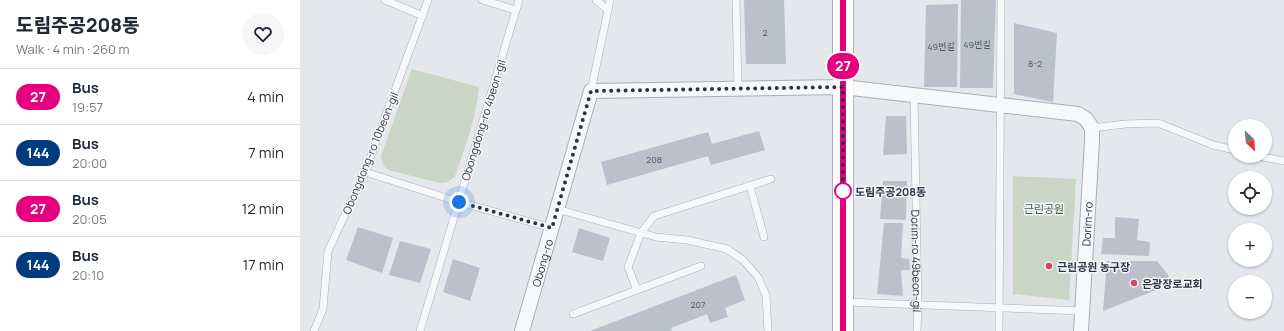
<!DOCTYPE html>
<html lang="en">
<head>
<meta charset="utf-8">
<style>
	:root { --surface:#fff; --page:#f6f6f7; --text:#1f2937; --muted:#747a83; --line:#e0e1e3 }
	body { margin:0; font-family:Manrope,"Noto Sans KR",sans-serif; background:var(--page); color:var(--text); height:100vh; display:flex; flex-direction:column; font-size:15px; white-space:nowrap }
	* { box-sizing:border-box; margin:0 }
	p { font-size:13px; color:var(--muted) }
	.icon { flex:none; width:22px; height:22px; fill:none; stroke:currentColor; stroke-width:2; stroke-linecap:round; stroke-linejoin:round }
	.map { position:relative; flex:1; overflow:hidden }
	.sheet { display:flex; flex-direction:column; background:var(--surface); width:300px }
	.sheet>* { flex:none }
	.badge { padding:0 8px; border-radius:13px; font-size:14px; line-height:26px }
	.needle { width:26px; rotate:154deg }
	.tools { position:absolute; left:928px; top:119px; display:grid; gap:8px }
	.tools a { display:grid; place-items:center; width:44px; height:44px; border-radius:50%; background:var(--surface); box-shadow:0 1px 3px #0004; font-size:20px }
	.you { position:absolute; width:20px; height:20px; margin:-10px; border:3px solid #fff; border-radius:50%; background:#1a73e8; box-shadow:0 0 0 6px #1a73e833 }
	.map>.badge { position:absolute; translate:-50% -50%; box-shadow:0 0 0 2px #fff }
	.round { display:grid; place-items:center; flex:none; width:42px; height:42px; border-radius:21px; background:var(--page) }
	.headline { display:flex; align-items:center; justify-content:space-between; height:68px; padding:0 16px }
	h1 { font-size:19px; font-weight:800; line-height:30px }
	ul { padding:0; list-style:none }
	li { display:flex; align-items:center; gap:12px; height:56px; padding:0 16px; border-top:1px solid var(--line) }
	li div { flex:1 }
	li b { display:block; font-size:15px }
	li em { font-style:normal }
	li .badge { min-width:44px; font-weight:700; text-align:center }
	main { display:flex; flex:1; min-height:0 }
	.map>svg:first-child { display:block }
</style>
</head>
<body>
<main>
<section class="sheet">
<div class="headline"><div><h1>도림주공208동</h1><p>Walk · 4 min · 260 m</p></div><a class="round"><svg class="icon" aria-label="heart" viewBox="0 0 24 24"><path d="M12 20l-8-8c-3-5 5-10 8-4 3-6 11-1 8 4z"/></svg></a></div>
<ul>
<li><span class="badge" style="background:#e6007e;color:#fff">27</span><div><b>Bus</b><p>19:57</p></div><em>4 min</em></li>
<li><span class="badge" style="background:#003b80;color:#fff">144</span><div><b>Bus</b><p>20:00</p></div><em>7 min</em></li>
<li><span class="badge" style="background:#e6007e;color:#fff">27</span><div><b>Bus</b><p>20:05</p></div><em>12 min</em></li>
<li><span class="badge" style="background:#003b80;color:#fff">144</span><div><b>Bus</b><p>20:10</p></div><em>17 min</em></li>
</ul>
</section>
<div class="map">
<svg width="984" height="331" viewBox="0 0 984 331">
	<rect width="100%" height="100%" fill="#e4e7ec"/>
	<path fill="#c9d6c5" d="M112,69L179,87C176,119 165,147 155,176L148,182L139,183L88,170L83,165L81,156Z
		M713,176L776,179L769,300L713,294Z"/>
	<path fill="#bbc0ca" d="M444,0H484L486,64H446Z
		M661,0H696L693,88H660Z
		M658,4L657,87H624L626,5Z
		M714,23L757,33L753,102L714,94Z
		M586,116H606L607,154L583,155Z
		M459,131L465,150L411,165L408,156L307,185L301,162L408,132L412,144Z
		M583,181H607L606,220L580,219Z
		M815,217L839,219L837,240L850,242L849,256L801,254L803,238H815Z
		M584,223H603L601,258L609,259L610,270H601L603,296L577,294Z
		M58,227L93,238L82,273L46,260Z
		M279,228L310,238L303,261L272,252Z
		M100,241L131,249L120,283L89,275Z
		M153,259L180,268L170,301L143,292Z
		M807,261H857L869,276L856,290L803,311Z
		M436,275L445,300L425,308L428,317L410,323L407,314L371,328L372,331H290Z"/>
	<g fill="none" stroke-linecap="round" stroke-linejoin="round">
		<g stroke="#a9aeb7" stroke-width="8">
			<g id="service">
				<path d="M85,0L123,16"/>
				<path d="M182,0L216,10"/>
				<path d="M436,0L438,89"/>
				<path d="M308,10L310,0"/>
				<path d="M291,91L308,10L296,0"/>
				<path id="s1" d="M614,96L618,305L617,331"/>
				<path d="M792,128L825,124L858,123L913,145L935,150"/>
				<path d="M957,156L984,161"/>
				<path d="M65,172L159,202L252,228"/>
				<path d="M450,186L464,237"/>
				<path d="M257,209L356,237L387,240L427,249L443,260L458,277L466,295L468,331"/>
				<path d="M337,290L328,267L341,233L354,216L471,179"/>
				<path d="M545,302L783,311"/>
				<path d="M273,314L401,266"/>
				<path d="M14,331L23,309L28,251L65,172L128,0"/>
				<path d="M120,331L219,0"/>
				<path d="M699,331L701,0"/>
			</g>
		</g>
		<g stroke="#a9aeb7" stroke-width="16">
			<g id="minor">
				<path id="s2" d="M222,331L291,91L543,87L778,114L786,119L792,128V141L781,331"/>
			</g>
		</g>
		<g stroke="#a9aeb7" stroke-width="22">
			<path id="secondary" d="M543,331V0"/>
		</g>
		<use href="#service" stroke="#f7f8fa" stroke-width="7"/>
		<use href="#minor" stroke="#f7f8fa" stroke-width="14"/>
		<use href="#secondary" stroke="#fff" stroke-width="20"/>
	</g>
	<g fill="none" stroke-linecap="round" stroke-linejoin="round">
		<g stroke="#fff" stroke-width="9">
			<path id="line" d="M543,331V0"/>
		</g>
		<use href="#line" stroke="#e6007e" stroke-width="6"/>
		<path stroke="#2b3445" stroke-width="4" stroke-dasharray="0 7.2" d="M159,202L252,228L291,91L543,87V191"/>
	</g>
	<circle fill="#fff" stroke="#e6007e" stroke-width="2" cx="543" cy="191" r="8"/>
	<g fill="#d1495b" stroke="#f4f6f9" stroke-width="1.5">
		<circle cx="749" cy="266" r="4"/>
		<circle cx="834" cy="283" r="4"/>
	</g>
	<g text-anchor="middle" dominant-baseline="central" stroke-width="3" stroke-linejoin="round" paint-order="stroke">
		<g font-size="9" fill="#4f5766">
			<text x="465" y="32">2</text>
			<text x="677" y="44">49번길</text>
			<text x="641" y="46">49번길</text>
			<text x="735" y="63">8-2</text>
			<text x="354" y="159">208</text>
			<text x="398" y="304">207</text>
		</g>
		<g font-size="11" fill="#2b3445" stroke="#f4f6f9">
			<text transform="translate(183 120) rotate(-73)">Obongdong-ro 4beon-gil</text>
			<text transform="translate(70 153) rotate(-68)">Obongdong-ro 10beon-gil</text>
			<text transform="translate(787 224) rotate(-87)">Dorim-ro</text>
			<text stroke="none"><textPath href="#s1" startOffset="165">Dorim-ro 49beon-gil</textPath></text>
			<text stroke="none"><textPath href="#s2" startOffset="71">Obong-ro</textPath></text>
		</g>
		<g font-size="11" font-weight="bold" fill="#2b3445" stroke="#f4f6f9" text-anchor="start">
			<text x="555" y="191">도림주공208동</text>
		</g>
		<g font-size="11" fill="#3f6138" stroke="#f4f6f9">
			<text x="744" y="208">근린공원</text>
		</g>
		<g font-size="11" font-weight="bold" fill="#2b3445" stroke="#f4f6f9" text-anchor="start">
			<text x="757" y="266">근린공원 농구장</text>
			<text x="842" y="283">은광장로교회</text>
		</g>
	</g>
</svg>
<div class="tools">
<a><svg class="needle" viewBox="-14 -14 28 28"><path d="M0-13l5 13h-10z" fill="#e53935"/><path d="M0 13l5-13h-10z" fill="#747a83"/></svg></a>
<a><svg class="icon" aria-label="locate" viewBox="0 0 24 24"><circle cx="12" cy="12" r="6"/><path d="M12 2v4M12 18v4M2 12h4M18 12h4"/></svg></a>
<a>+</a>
<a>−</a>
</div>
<div class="you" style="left:159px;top:202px"></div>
<b class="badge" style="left:543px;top:66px;background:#e6007e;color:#fff">27</b>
</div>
</main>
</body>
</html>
